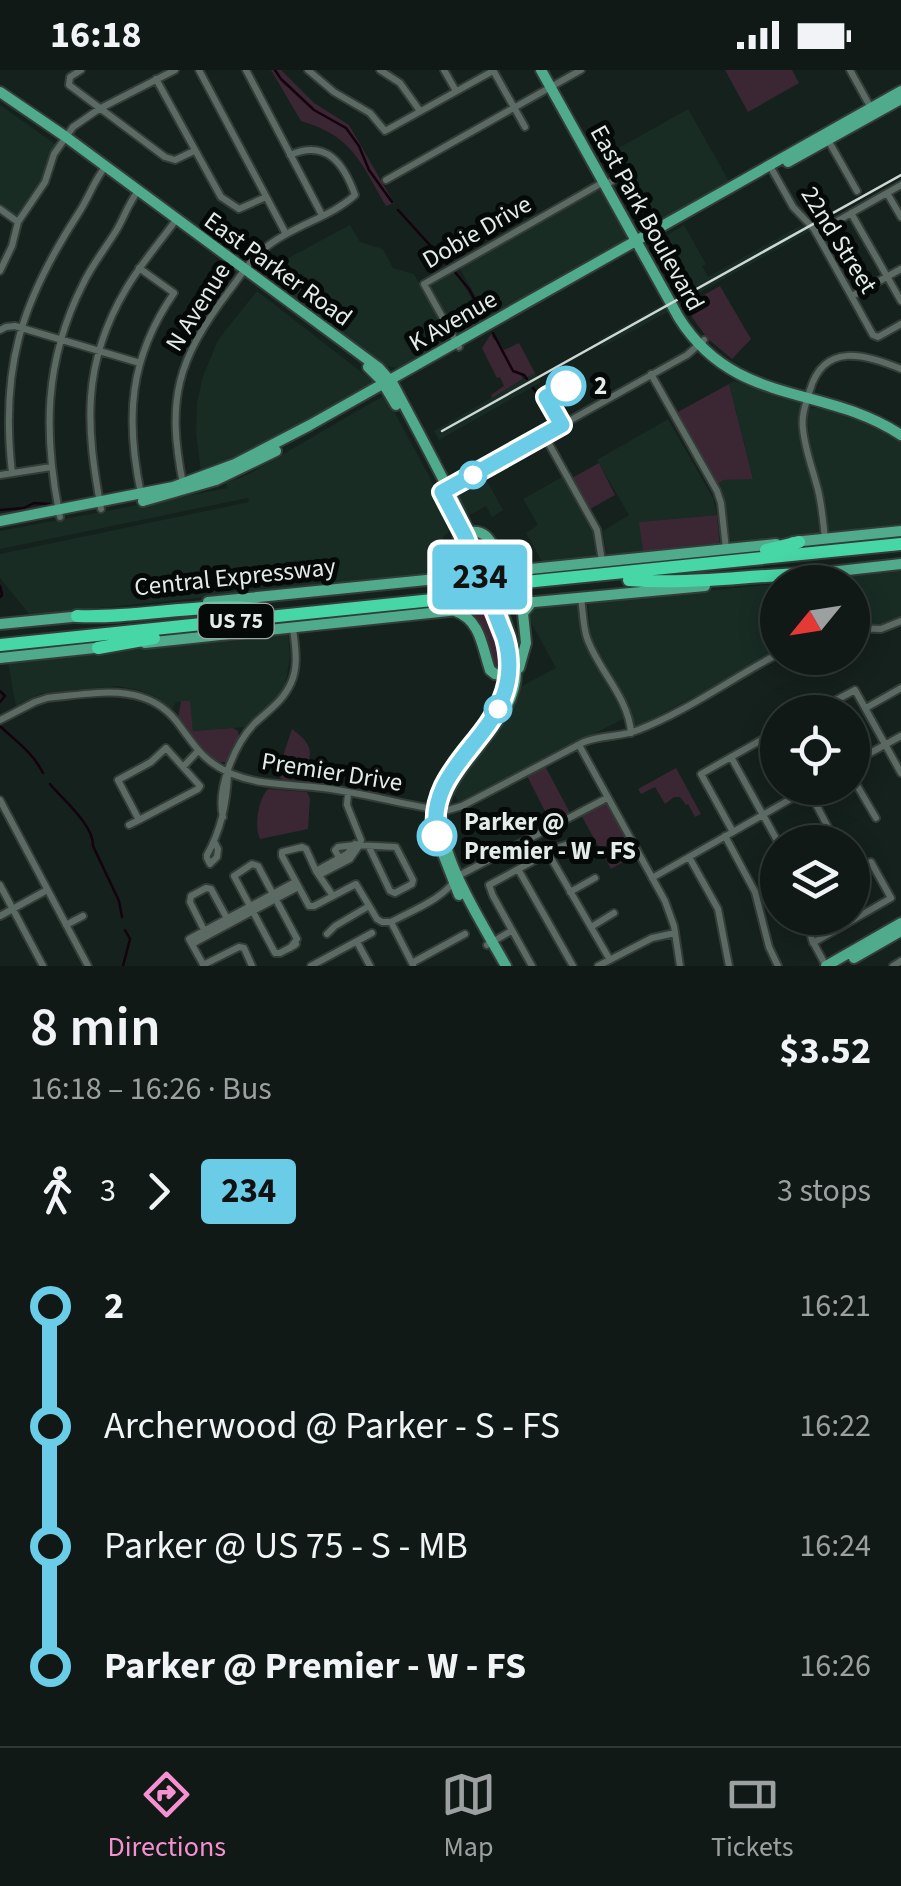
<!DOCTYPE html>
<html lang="en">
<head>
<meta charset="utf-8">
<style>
	:root { --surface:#101915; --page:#1e2622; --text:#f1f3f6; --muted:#9ca0a0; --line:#303834; --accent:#f590d1 }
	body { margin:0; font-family:"Source Sans 3",sans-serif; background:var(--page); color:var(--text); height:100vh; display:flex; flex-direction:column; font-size:38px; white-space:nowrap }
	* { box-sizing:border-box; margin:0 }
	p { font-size:32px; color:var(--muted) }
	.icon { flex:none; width:55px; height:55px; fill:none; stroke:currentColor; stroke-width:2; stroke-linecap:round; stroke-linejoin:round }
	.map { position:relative; height:896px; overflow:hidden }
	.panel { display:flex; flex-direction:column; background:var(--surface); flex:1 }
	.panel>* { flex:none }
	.badge { padding:0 20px; border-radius:8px; font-size:35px; line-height:65px }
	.needle { width:65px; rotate:240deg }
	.controls { position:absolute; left:760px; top:495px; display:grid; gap:20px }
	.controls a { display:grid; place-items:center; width:110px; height:110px; border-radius:50%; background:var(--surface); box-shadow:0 5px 25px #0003,0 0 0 2px var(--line); font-size:50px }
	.map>.badge { position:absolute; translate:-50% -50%; box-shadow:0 0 0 5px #fff }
	.legs { display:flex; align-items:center; gap:15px; height:110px; padding:0 30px; font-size:32px }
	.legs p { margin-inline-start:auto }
	.headline { display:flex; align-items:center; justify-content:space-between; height:170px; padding:0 30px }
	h1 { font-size:55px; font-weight:600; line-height:75px }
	ul { padding:0 30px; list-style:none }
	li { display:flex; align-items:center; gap:35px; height:120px; font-size:38px }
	li i { display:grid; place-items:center; width:15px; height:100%; margin:0 12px; background:currentColor }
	li i::after { content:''; width:25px; height:25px; margin:-12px; border:8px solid; border-radius:50%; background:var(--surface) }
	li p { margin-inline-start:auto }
	li:first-child i { background:linear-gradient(#0000 50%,currentColor 0) }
	li:last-child i { background:linear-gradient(currentColor 50%,#0000 0) }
	.status { display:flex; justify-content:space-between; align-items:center; height:70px; padding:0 50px; background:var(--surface); direction:ltr }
	.status svg { height:28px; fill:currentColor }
	.menu { display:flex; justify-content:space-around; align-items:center; height:140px; border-top:2px solid var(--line); background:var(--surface); font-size:28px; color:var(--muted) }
	.menu a { display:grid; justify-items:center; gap:5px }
	.menu .active { color:var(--accent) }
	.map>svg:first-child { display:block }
</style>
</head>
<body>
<div class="status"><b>16:18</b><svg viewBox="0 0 49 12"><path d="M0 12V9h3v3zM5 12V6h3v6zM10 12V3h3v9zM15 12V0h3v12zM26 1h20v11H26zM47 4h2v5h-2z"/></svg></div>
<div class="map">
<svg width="901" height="896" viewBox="0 0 901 896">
	<rect width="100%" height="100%" fill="#15211c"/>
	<path fill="#182c24" d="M0,35L55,74L39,116L17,148L0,135Z
		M688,39L730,113L643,161L601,88Z
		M602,116L632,169L489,250L459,197Z
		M805,153L810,161L684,231L651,175L684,155L706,194L702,196L708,207Z
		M350,155L360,172L383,179L393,198L414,204L451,271L401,299L382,295L264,207L277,194Z
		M455,200L485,252L459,267L429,214Z
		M257,221L374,312L255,380L201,402L196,362L197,333L203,306L218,270Z
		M666,232L670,239L668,242L602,277L598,270Z
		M535,303L541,312L439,370L434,361Z
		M734,311L801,332L799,363L815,426L819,464L731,473L725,434L718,414L724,410L753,408L729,314Z
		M385,325L429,406L450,461L443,467V496L435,504L30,545L0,508V484L249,432L248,428L0,479V461L228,418L226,413L249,404Z
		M821,337L861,348L901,370V454L829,462L826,433L811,378L807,348L808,339Z
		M668,349L713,428L717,445L640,452L643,482L607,485L603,461L629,445L597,390Z
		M483,404L503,440L492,447L486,436L466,447L454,423L456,420Z
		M562,407L593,463L596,487L543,493L526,463L538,455L523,429Z
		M901,501V546L877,555L853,554L852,512H789Z
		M777,514V580L734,606L636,657L591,567L588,532Z
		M577,532L583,570L625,648L458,732L452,721L506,647L522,616L556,598L527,545L532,537Z
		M288,563L290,587L285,616L276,629L245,657L193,661L189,631L176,632L172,639L154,626L139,620L117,616L42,623L16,636L8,593Z"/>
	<path fill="#3b2633" d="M271,0H281L314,33L349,55L394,133L386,136C360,92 353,66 301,51Z
		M725,0H792L799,13L748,42Z
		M720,216L751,269L732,289L707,268L684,236Z
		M491,264L494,270L497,269L504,280L519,273L535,303L526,308L520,304L523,309L492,328L491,325L504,316L500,307L497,308L482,278Z
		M729,314L753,409L724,410L716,415L676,343Z
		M599,393L615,425L590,439L572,408Z
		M717,445L720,477L645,483L643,481L639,452Z
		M488,539L504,576L507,604L497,603L468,544Z
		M181,631H190L193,661L233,658L238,661L239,667L228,692C205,695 190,665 178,648Z
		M292,659C316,677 312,683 302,709L282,710L277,704Z
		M545,696L570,743L551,753L527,706Z
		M676,698L701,744L695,747L688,734L686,735L680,727H674L665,734L655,717L641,724L638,719Z
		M268,719L307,722L310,728L308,759L260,769C254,757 258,729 268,719Z
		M604,732L607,733L635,783L632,787L611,799L581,745Z"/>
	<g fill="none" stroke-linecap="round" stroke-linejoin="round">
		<path stroke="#14030e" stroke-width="2.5" d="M275,0L281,9L314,40L346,58L359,76L369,100L392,132
			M398,140L448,195
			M454,201L469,219L485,249
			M493,263L513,301L524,305L527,309
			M533,318L535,321
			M0,440L24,438L34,433L49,434
			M0,516L2,525L0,527
			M0,621L5,626L0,632
			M1,657C17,672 33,683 43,703
			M50,714C63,730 94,755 93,776L119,831L122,847
			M123,896L130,869L125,860"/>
		<path stroke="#343f3b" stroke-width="12" stroke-dasharray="12 6" stroke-linecap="butt" d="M468,518L494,516
			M484,525L510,522"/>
		<g stroke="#343c38" stroke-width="10">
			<path id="minor" d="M81,0L70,7L69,15L165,87L175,90L194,81
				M199,0L286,164
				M246,0L322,145
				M308,0L334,22L370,43L385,61L493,1
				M380,0L400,13L420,41
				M444,0L456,21
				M493,0L525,57
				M850,0L871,38
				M156,9L221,127L239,139L266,127
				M828,70L857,121
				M770,96L793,137L814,159L873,265L878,267L901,254
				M386,110L581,0
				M887,123L901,147
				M0,139L18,152
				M851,143L901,231
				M816,163L901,115
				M139,198L174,223C129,288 125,348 141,424
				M0,201L12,176L18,152L45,112L54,84L73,57L99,39L175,0
				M852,226L901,199
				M0,260L6,257L15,256L140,293
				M459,277L424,214L600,114L611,112
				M651,304L717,421L721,433L726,479
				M544,365L597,460L602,491
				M12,403C0,298 21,232 78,144C88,129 94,111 105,97
				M0,405L51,397
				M183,414C166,329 177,290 229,221C241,205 252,187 269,175C295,155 331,147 355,125C344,94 327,69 290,85
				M442,422L687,285L704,270
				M101,439C86,357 81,295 126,219C140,195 159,173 176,150
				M60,447C43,363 44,291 83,214C92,195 105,179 116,161C124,148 128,134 138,121
				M825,468C823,452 822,436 818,420C813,400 805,380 803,359C801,346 806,333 810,320C824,272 865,284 901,299
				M581,528C583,541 583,556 587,568C598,600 629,628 631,663
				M852,558L881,559L901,551
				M866,638L901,618
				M814,642L855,620L901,703
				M0,650L35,632L47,628C92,624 145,610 177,652C195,676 202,691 232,704C262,716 292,714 323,718C364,723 404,735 445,741L462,736L584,672C602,665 622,667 638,660C686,642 732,608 778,584
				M579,675L665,831L674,856L680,896
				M731,687L778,772
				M852,693L901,666
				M183,697L198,681
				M852,707L876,748
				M808,719L830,761
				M0,730L88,896
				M223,747C216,719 235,673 255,653C269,640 283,631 291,613C299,596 295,576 293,558
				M129,755L139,750L198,719L200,716L166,678L151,692L118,710L139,750
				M733,762L701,704L763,669L778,694
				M725,766L755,822L769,877L778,896
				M548,783L610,890
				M207,785C221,760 227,732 228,703
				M689,787L718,839L729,896
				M207,788L210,794L217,787L218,779L215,773
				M342,793L335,780L338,777L355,775L396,777L413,810L412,814L395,823L390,821L369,777
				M518,799L573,896
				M316,801L347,784L355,774
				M319,805L350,789L359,776L361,770L347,735L348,722
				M652,808L810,718
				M0,815L43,896
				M570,822L595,808
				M333,826L316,801L306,779L302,777L282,782V786L309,836H314L356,814L377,849L382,852H391
				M0,846L47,820
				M806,848L812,870L826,896
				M391,852C413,840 444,829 458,806L607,728
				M391,852L413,895
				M66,855L83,846
				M591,857L614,843
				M206,864L190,832L191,826L206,818L211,819L229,852
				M327,864L335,856L369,836
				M357,872L370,896
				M813,873L891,828L871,792L852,801
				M192,874L298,817
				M487,875L511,861
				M290,878L297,869L258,796L252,794L234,806L275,883H280L295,875L296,874L290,878
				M412,893L465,864
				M203,895L239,877L244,878L252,896
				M204,896L189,869L295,812
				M311,896L372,863
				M532,896L493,826L489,815L559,777L572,773
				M598,896L652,868L675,863
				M893,896L901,891"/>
		</g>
		<g stroke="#343c38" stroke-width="14">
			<path id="major" d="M541,0L679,248C735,337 824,314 901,365
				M0,22L66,67L379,298L393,314C430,384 469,454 497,528C506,552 516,577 516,602C516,629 499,650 484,670C469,690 450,710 443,735C431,777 486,859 506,896
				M788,92L901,29
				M368,297L381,310L396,335
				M143,431L216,410L276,381
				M0,451L173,417L235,394L310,355L901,21
				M470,462C497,459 489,489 515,499
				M793,472L901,461
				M471,479L504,566
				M491,503L776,474
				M812,504L901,494
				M443,508C459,498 461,469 458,451
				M208,532L476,505
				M502,535L705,516
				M455,541C481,550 482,577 490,600L495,604L503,605L508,611
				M0,554L82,546
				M145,573L487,537
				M0,588L104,577
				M519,598L526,573L523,543L532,532
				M438,771L459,825
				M854,888L901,861
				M826,896L901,853"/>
		</g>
		<g stroke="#343c38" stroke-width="16">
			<path id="highway" d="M766,480L799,472
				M629,510C692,515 754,504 817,504
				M506,514L901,474
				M77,546C138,549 199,532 261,539
				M0,575L471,526
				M98,578L154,568"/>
		</g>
		<use href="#minor" stroke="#5c6a64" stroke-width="6"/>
		<use href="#major" stroke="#4fab8c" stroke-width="10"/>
		<use href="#highway" stroke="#47d7a7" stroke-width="12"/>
		<path stroke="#ced7d3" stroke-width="2.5" d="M442,361L901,105"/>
	</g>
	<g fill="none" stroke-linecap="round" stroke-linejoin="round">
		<g stroke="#fff" stroke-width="22">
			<path id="line-1" d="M437,766C422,685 531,661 505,568L465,466L442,422L562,355L546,327L566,316"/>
		</g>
		<use href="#line-1" stroke="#6bcce7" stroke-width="15"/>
	</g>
	<g fill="#fff" stroke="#6bcce7" stroke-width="5">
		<circle cx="566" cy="316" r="18"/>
		<circle cx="473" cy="405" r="12"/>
		<circle cx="498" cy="639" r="12"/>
		<circle cx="437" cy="766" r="18"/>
	</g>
	<g text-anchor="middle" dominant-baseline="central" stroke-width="10" stroke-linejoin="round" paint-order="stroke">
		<rect fill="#050907" stroke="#a0a8a4" stroke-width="2.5" x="198.5" y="534" width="75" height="34" rx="8"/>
		<g font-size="22" font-weight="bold" fill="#e3ece8">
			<text x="236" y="551">US 75</text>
		</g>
		<g font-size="25" fill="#e3ece8" stroke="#050907">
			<text transform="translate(647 148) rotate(61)">East Park Boulevard</text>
			<text transform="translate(477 162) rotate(-30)">Dobie Drive</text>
			<text transform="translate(839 170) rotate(58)">22nd Street</text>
			<text transform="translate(278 199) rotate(36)">East Parker Road</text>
			<text transform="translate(198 237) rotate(-58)">N Avenue</text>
			<text transform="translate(453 251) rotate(-30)">K Avenue</text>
			<text transform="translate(235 507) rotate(-6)">Central Expressway</text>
			<text transform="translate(332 702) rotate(9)">Premier Drive</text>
		</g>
		<g font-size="25" font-weight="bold" fill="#e3ece8" stroke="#050907" text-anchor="start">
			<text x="594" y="316">2</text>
			<text x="464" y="752">Parker @<tspan x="464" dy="29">Premier - W - FS</tspan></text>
		</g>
	</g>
</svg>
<div class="controls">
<a><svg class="needle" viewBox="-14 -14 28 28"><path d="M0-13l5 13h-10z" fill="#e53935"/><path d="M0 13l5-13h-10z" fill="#9ca0a0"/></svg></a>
<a><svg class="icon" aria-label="locate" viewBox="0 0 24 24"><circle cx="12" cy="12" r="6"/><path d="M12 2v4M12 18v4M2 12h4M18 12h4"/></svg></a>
<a><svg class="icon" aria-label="layers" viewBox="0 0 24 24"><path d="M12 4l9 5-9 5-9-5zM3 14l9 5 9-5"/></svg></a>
</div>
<b class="badge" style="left:480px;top:507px;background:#6bcce7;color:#111">234</b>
</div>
<section class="panel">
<div class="headline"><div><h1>8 min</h1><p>16:18 – 16:26 · Bus</p></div><b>$3.52</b></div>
<div class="legs"><svg class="icon" aria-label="walk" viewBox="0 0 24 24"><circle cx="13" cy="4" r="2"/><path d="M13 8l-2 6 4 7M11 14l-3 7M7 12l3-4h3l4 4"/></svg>3<svg class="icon" aria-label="forward" viewBox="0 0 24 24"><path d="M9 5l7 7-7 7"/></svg><b class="badge" style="background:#6bcce7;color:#111">234</b><p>3 stops</p></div>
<ul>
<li><i style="color:#6bcce7"></i><b>2</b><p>16:21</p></li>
<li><i style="color:#6bcce7"></i><span>Archerwood @ Parker - S - FS</span><p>16:22</p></li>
<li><i style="color:#6bcce7"></i><span>Parker @ US 75 - S - MB</span><p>16:24</p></li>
<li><i style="color:#6bcce7"></i><b>Parker @ Premier - W - FS</b><p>16:26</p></li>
</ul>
</section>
<nav class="menu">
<a class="active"><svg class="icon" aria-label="directions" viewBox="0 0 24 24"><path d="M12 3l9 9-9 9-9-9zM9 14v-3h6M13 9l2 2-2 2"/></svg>Directions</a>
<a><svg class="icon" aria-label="map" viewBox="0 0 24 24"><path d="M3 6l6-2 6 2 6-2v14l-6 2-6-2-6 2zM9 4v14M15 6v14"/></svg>Map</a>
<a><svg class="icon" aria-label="tickets" viewBox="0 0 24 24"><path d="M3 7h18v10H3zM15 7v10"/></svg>Tickets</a>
</nav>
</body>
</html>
